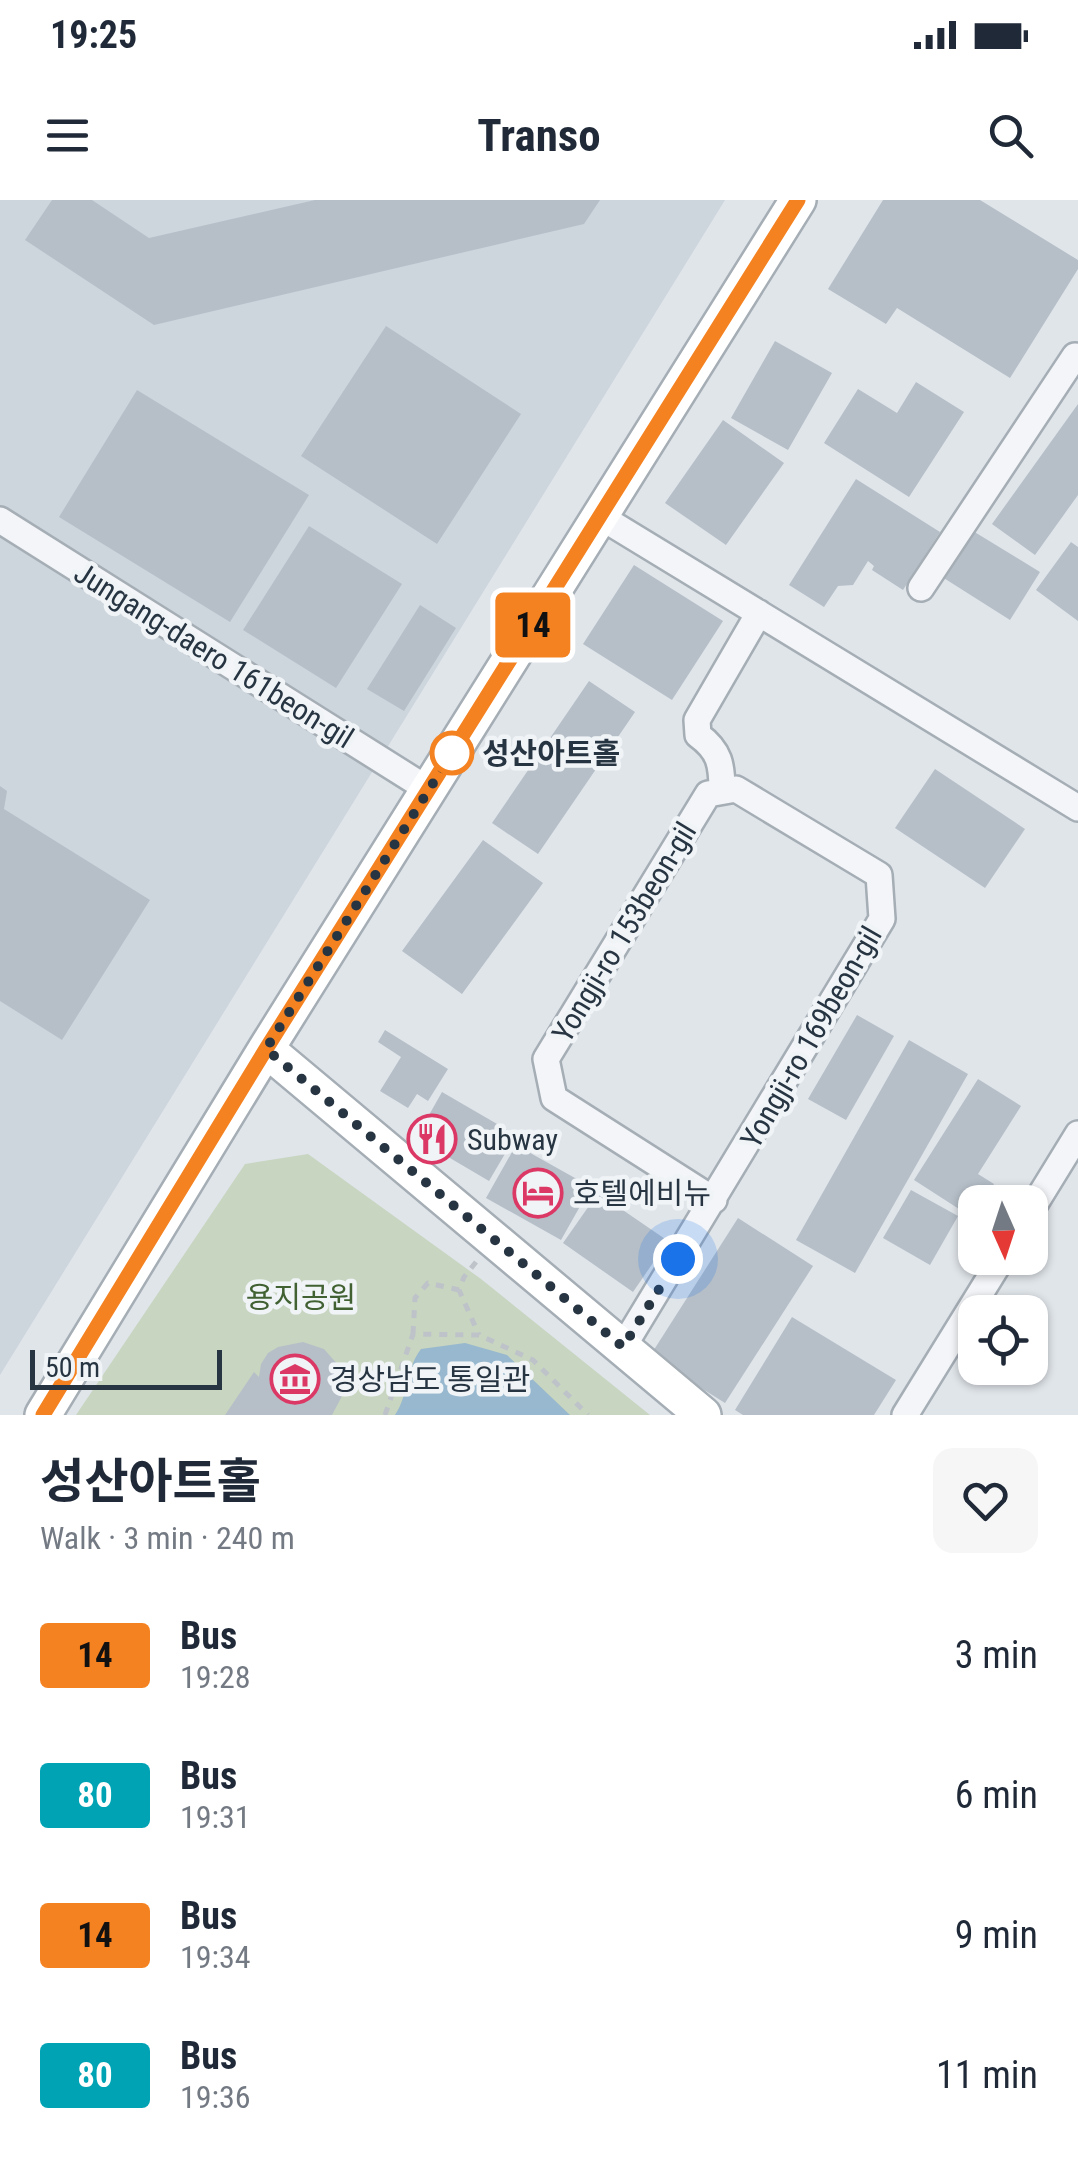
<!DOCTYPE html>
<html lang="en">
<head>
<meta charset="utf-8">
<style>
	:root { --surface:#fff; --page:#f6f6f7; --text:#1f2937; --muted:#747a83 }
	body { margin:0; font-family:"Roboto Condensed","Noto Sans KR",sans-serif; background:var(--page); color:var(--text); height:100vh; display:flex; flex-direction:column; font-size:38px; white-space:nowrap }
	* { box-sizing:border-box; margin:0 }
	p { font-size:32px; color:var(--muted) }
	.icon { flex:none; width:55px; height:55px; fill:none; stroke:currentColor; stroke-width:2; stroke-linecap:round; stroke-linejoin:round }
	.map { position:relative; height:1215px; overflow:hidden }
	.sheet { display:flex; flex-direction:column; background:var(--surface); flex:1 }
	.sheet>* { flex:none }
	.badge { padding:0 20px; border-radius:8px; font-size:35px; line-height:65px }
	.needle { width:65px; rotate:177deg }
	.fabs { position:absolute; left:958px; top:985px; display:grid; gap:20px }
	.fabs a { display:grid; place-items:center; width:90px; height:90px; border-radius:20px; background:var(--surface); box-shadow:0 2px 8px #0004; font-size:50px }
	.scale { position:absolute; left:30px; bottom:25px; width:192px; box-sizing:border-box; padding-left:10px; border:5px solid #273543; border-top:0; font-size:28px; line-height:35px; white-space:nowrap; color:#273543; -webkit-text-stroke:8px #f0f4f7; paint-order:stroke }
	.you { position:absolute; width:50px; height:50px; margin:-25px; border:8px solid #fff; border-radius:50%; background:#1a73e8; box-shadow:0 0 0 15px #1a73e833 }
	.map>.badge { position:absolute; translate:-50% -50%; box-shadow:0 0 0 5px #fff }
	.round { display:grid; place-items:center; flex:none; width:105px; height:105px; border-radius:20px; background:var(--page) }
	.summary { display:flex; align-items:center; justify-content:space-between; height:170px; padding:0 40px }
	h1 { font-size:48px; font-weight:700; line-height:75px }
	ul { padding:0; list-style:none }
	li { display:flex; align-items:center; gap:30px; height:140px; padding:0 40px }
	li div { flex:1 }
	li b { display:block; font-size:38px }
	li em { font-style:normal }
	li .badge { min-width:110px; font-weight:700; text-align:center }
	.status { display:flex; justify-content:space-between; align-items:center; height:70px; padding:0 50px; background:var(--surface); direction:ltr }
	.status svg { height:28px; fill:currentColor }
	header { display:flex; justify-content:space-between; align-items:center; height:130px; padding:0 40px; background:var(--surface); font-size:45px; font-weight:700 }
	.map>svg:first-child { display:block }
</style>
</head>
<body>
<div class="status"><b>19:25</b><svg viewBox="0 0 49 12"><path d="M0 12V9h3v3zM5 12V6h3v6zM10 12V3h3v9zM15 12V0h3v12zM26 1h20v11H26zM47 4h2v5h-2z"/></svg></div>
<header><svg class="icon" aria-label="menu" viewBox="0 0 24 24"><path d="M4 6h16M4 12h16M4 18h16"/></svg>Transo<svg class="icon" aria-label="search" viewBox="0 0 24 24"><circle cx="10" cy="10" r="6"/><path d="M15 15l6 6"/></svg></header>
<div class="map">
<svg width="1078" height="1215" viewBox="0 0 1078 1215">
	<rect width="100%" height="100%" fill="#e0e5ea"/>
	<path fill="#cdd5dd" d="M0,0H725L0,1175Z"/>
	<path fill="#c8d5c0" d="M308,954L481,1079L650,1215H76L245,964Z"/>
	<path fill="#97b8ce" d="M465,1143L507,1155L570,1215H395C409,1194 406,1168 421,1149Z"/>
	<path fill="#b6bfc8" d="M52,0H92L149,38L315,0H600L584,24L154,125L25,40Z
		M883,0H980L1078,60V69L1010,178L897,108L886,124L828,89Z
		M386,126L521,214L437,344L301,256Z
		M775,141L832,173L788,250L731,218Z
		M916,182L964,212L909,297L824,243L858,189L897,213Z
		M137,190L309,295L230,422L59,317Z
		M1078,204V295L1035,355L992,324Z
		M723,220L784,263L726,345L665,303Z
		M856,279L940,332L903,390L872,370L874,366L868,361L853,385L838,386L824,407L789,385Z
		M309,326L402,384L336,488L243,430Z
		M968,328L1040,372L1010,420L939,375Z
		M1071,342L1078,347V421L1036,390Z
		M634,365L723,421L672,500L583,444Z
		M420,405L456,428L404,511L367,489Z
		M589,481L635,512L538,654L492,623Z
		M935,569L1025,629L985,688L895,628Z
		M0,586L7,591L4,609L150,700L62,840L0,801Z
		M483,640L543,683L462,794L402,751Z
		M857,815L894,836L846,920L808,899Z
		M385,830L448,869L428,901L417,894L408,908L380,891L401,857L378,842Z
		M909,840L968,874L855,1073L796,1040Z
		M978,879L1021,906L978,974L994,984L983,1002H975L973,1018L914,980Z
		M442,892L516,935L489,981L416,938Z
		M516,945L591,987L561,1040L486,998Z
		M911,990L958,1016L930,1065L883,1038Z
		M598,993L668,1041L633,1092L563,1043Z
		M738,1018L813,1066L725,1203L650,1156Z
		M792,1117L896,1180L874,1215H743L735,1210Z
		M303,1142L324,1149L339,1166L342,1196L332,1215H225L254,1172L259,1177L261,1164L268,1153L278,1147Z"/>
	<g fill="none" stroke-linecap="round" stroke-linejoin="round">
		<g stroke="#a5adb5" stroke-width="30">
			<path id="street" d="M601,317L1078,608
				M0,320L429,590
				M921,388L1075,156
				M722,591C722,565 720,551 698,535L697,520L759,413
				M1030,1012L1078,934
				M623,1147L882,719L879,675L736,589L708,594L546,859L554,898L714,1000
				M905,1215L1002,1058"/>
		</g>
		<g stroke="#a5adb5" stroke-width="40">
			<path id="secondary" d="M266,849L703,1215
				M43,1215L266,849L798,0"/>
		</g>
		<path stroke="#bec3c9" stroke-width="5" stroke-dasharray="8 8" stroke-linecap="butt" d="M476,1062L464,1077L459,1090L479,1135
			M413,1134L415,1098L428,1083L459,1090
			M385,1215L413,1134L479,1135L533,1160L588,1215"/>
		<use href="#street" stroke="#f3f5f8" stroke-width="25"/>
		<use href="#secondary" stroke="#fff" stroke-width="35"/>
	</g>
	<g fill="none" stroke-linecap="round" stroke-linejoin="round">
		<g stroke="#fff" stroke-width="22">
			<path id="line" d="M43,1215L266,849L798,0"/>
		</g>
		<use href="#line" stroke="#f58220" stroke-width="15"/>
		<path stroke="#273543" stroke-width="10" stroke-dasharray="0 18" d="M452,553L266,849L623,1147L678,1059"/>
	</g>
	<defs>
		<g id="restaurant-ring" transform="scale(2.5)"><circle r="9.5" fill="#f0f4f7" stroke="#dc3865" stroke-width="1.5"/><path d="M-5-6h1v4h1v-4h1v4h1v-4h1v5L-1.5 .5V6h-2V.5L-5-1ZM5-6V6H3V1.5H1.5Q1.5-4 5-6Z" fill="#dc3865"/></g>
		<g id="hotel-ring" transform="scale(2.5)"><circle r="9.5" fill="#f0f4f7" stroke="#dc3865" stroke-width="1.5"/><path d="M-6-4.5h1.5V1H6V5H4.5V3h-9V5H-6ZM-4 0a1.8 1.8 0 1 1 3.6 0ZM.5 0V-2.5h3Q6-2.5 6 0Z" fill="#dc3865"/></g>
		<g id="museum-ring" transform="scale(2.5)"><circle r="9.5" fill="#f0f4f7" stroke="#dc3865" stroke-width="1.5"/><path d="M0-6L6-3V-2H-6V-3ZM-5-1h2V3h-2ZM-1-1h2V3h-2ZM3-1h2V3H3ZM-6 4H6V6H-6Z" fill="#dc3865"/></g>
	</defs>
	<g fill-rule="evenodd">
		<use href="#restaurant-ring" x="432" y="939"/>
		<use href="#hotel-ring" x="538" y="993"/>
		<use href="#museum-ring" x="295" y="1179"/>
	</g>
	<circle fill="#fff" stroke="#f58220" stroke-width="5" cx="452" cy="553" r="20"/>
	<g text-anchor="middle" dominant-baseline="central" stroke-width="9" stroke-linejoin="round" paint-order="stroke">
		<g font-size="30" fill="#273543" stroke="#f0f4f7">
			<text transform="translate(214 455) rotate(32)">Jungang-daero 161beon-gil</text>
			<text transform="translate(624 732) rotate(-59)">Yongji-ro 153beon-gil</text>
			<text transform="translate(811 837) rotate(-60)">Yongji-ro 169beon-gil</text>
		</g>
		<g font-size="30" font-weight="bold" fill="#273543" stroke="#f0f4f7" text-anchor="start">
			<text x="482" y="553">성산아트홀</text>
		</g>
		<g font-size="30" fill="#273543" stroke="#f0f4f7" text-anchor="start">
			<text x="467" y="939">Subway</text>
			<text x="573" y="993">호텔에비뉴</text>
			<text x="330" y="1179">경상남도 통일관</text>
		</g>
		<g font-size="30" fill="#416132" stroke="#f0f4f7">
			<text x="301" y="1097">용지공원</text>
		</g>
	</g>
</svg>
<div class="fabs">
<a><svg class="needle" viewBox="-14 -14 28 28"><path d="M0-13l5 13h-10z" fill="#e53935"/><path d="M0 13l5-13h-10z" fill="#747a83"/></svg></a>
<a><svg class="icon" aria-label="locate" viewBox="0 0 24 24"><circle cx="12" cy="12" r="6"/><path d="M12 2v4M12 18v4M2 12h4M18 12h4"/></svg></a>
</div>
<div class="scale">50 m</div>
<div class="you" style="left:678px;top:1059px"></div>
<b class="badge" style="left:533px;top:425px;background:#f58220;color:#111">14</b>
</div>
<section class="sheet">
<div class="summary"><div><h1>성산아트홀</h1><p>Walk · 3 min · 240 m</p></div><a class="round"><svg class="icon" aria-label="heart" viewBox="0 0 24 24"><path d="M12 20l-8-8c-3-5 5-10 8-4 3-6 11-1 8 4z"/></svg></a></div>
<ul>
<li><span class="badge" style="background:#f58220;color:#111">14</span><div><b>Bus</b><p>19:28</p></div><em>3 min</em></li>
<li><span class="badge" style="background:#00a3b4;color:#fff">80</span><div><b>Bus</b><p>19:31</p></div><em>6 min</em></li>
<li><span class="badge" style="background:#f58220;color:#111">14</span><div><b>Bus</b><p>19:34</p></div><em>9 min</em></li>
<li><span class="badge" style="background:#00a3b4;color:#fff">80</span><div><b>Bus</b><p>19:36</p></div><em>11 min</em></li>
</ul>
</section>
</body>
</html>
